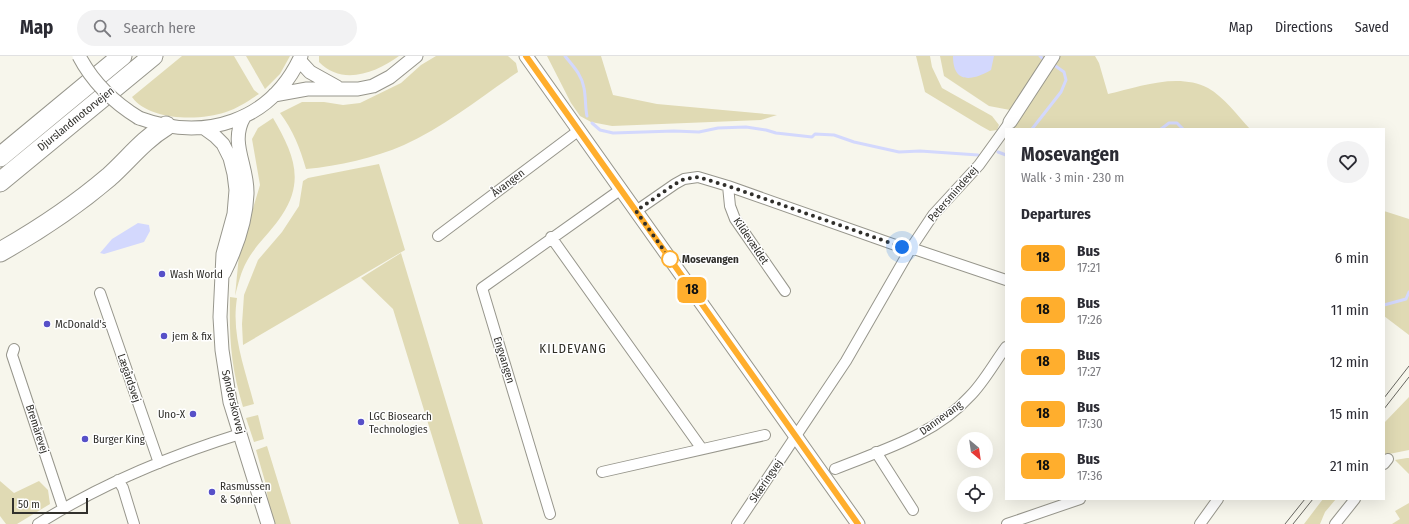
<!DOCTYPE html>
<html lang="en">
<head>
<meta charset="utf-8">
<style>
	:root { --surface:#fff; --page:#f2f2f3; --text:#2b2b33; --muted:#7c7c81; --line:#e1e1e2 }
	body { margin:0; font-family:"Fira Sans Condensed",sans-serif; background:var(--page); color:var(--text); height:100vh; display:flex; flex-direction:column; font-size:15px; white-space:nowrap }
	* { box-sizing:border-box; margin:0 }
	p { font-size:13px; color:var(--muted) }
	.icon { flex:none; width:22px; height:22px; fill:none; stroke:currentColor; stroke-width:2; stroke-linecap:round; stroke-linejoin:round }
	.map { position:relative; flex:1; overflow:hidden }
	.details { position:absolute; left:1005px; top:72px; width:380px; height:372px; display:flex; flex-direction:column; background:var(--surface); border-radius:0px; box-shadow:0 4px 16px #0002 }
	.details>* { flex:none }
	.badge { padding:0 8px; border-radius:6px; font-size:14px; line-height:26px }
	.needle { width:26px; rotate:151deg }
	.controls { position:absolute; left:957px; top:376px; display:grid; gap:8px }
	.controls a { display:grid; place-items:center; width:36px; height:36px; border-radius:50%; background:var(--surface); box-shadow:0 4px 16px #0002; font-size:20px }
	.scale { position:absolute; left:12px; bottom:10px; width:76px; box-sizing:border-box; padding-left:4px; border:2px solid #31302c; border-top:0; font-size:11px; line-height:14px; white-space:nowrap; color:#31302c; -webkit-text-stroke:3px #fff; paint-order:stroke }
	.you { position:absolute; width:20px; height:20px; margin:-10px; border:3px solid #fff; border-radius:50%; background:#1a73e8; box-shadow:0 0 0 6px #1a73e833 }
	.map>.badge { position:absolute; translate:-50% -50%; box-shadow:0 0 0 2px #fff }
	h2 { padding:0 16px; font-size:15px; line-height:36px }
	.round { display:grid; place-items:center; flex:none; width:42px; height:42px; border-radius:21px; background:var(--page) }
	.summary { display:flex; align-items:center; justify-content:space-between; height:68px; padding:0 16px }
	h1 { font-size:19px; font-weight:700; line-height:30px }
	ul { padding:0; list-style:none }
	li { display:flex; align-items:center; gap:12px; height:52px; padding:0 16px }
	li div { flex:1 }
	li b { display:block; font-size:15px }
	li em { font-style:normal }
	li .badge { min-width:44px; font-weight:700; text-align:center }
	header { display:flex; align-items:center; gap:24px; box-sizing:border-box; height:56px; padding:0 20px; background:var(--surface); border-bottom:1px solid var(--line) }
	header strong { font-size:19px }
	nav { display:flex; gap:22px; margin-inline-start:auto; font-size:14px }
	.search { width:280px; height:36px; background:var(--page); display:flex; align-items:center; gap:10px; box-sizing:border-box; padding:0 14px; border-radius:22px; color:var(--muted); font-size:15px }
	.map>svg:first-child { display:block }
</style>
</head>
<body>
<header>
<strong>Map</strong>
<div class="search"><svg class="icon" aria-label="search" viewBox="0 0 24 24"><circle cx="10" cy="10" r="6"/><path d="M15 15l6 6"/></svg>Search here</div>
<nav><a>Map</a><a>Directions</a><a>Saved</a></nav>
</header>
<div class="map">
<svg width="1409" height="468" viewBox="0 0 1409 468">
	<rect width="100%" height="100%" fill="#f7f6ec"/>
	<path fill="#e0dab4" d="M182,0H234L254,34L259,38C248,45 238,52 226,56C200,65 149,65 132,41Z
		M246,0H290L280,18L265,33Z
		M319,0H399C376,17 342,30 319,6Z
		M436,0H508L516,7L518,16C482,40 444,71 404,89C374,102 339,110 306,113C300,92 293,74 280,57L302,46H324L343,49L360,47L401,27L421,9Z
		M547,0H601L613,39L657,48L777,59L761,64L612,70L591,66L580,60L571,47Z
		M916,0H930L932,11L942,32L992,60L999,69L997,74L990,75L981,70L925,36Z
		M940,0H1048L1010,54L989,50L944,20Z
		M1060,0H1095L1099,7L1108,38C1138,31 1178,16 1208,32C1224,41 1238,60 1250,73H1013Z
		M273,62C292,95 306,123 282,159C272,175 256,188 247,205C241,215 238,229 235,240L239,199L260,129L252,83L258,72Z
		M379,108L405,194L243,289L242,268L244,239L258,204L282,176L299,150L303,125L308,122Z
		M1384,155L1409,163V279L1384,260Z
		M401,197L483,468H459L393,253L361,222Z
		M230,241L237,242C231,279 245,313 254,348L243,351C231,311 229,282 230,241Z
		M1409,341V394L1389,398L1384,401V367Z
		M258,359L264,383L254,386L246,362Z
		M267,390L291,468H273L270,459L266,429L256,394Z
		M1407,402H1409V418L1395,404Z
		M0,425L14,437L39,425L48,434L50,448L17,468H6L0,460Z
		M1323,443H1336L1325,456L1320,468H1304Z
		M1409,447V468H1392L1400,463L1395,455Z"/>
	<path fill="#d3d8fd" d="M953,0H994L991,14C972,25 953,28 953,0Z
		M138,167L149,169L150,175L144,186L104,198L100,197L112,183Z"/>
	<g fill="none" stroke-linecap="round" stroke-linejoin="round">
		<path stroke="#d3d8fd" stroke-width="3" d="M565,0C573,10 582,19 584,32C586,42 585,51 587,60
			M1040,0L1043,3
			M592,67L600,74L613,77L674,75L699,76L718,72L746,71L766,74L776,77L812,81L815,78L834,79L854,86L899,96L920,95L978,99
			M1032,73L1061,36L1066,24L1064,16L1054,9
			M1161,73L1169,67H1177L1183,73
			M998,96L1006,99
			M1384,249L1406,243L1409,236"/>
		<g stroke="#97968c" stroke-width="12">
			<path id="minor" d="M728,130L730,150L735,163L785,235
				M636,155L675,128L684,123L698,121L728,130L901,191
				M438,180L578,75
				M551,181L702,393
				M911,192L1006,224
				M100,237L159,407
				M14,293L12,299L63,452
				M876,396L913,454
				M1384,408L1388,403
				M835,413C882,394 935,379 970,340C984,326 994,307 1006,291
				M602,416L765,379
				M118,424L123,432L134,468
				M550,458L482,232L620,134
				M38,468C101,428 169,400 240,378
				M737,468L846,305L911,192L933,159L979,109L1010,66
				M1007,468L1080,443
				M1200,468L1218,443
				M1335,468L1355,443"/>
		</g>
		<g stroke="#97968c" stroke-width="15">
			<path id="tertiary" d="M526,0L858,468
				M299,4L310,16L337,31
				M274,39L307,33H358L373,30L390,21L416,0
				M139,62C204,86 271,66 301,0
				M1010,66L1053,0
				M204,72L215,80L223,88L230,102L234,118L236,134L234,158L223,198L220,261L222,294L230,346L268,468
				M224,217C236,193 246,165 247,138C248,109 229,87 244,61"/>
		</g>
		<g stroke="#97968c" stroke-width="21">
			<path id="motorway" d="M0,101L122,0
				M0,126L153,0
				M0,196C39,174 75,150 109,121C128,104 143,84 166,70"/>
		</g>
		<use href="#minor" stroke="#fff" stroke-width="10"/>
		<use href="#tertiary" stroke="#fff" stroke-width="13"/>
		<use href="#motorway" stroke="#fff" stroke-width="19"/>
		<path stroke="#686761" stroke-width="1" d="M1384,342L1409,310
			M1384,353L1409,321
			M1285,468L1305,443
			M1293,468L1313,443"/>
		<g stroke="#97968c" stroke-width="15" stroke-linecap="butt">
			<path id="tertiary-bridge" d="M79,0C93,27 113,46 139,62"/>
		</g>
		<use href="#tertiary-bridge" stroke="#fff" stroke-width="13"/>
	</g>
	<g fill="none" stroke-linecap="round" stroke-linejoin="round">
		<g stroke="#fff" stroke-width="9">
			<path id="line" d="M526,0L858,468"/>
		</g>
		<use href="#line" stroke="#ffae2d" stroke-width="6"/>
		<path stroke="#31302c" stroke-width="4" stroke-dasharray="0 7.2" d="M670,203L636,155L675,128L684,123L698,121L728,130L902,191"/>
	</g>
	<circle fill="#fff" stroke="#ffae2d" stroke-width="2" cx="670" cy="203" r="8"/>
	<g fill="#5750c8" stroke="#fff" stroke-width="1.5">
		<circle cx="162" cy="218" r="4"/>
		<circle cx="47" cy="268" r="4"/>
		<circle cx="164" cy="280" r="4"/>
		<circle cx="193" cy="358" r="4"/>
		<circle cx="361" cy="366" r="4"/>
		<circle cx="85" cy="383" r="4"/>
		<circle cx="212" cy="436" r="4"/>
	</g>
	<g text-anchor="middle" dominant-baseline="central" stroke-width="3" stroke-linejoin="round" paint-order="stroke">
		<g font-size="11" fill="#31302c" stroke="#fff">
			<text transform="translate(76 63) rotate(-39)">Djurslandmotorvejen</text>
			<text transform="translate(508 127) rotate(-37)">Åvangen</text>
			<text transform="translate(953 138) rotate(-49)">Petersmindevej</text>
			<text transform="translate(751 185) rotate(56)">Kildevældet</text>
			<text transform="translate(504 304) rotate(73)">Engvangen</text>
			<text transform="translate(129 322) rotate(71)">Lægårdsvej</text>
			<text transform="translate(233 346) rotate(76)">Sønderskovvej</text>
			<text transform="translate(941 362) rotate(-36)">Dannevang</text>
			<text transform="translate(37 373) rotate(72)">Bremårevej</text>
			<text transform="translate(766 425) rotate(-56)">Skæringvej</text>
		</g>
		<g font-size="11" font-weight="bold" fill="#31302c" stroke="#fff" text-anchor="start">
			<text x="682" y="203">Mosevangen</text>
		</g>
		<g font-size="11" fill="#31302c" stroke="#fff" text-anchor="start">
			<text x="170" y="218">Wash World</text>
			<text x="55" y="268">McDonald's</text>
			<text x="172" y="280">jem &amp; fix</text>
			<text x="185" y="358" text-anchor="end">Uno-X</text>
			<text x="369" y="360">LGC Biosearch<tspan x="369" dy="13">Technologies</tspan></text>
			<text x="93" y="383">Burger King</text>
			<text x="220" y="430">Rasmussen<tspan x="220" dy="13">&amp; Sønner</tspan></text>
		</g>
		<g font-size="13" letter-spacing="1" fill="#302f27" stroke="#fff">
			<text x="573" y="292">KILDEVANG</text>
		</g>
	</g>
</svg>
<div class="controls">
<a><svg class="needle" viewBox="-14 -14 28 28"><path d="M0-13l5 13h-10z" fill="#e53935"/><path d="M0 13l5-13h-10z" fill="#7c7c81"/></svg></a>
<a><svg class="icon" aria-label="locate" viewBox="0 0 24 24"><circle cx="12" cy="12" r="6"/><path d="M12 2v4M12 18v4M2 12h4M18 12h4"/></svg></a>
</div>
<div class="scale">50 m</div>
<div class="you" style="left:902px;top:191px"></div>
<b class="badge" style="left:692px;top:234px;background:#ffae2d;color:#111">18</b>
<section class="details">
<div class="summary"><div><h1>Mosevangen</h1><p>Walk · 3 min · 230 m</p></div><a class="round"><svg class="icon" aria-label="heart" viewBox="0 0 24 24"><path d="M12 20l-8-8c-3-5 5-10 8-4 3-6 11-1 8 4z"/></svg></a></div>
<h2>Departures</h2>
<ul>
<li><span class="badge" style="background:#ffae2d;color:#111">18</span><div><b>Bus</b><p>17:21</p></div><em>6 min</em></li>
<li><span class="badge" style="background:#ffae2d;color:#111">18</span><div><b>Bus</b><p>17:26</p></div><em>11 min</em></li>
<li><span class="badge" style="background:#ffae2d;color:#111">18</span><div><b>Bus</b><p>17:27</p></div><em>12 min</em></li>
<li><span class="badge" style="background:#ffae2d;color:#111">18</span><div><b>Bus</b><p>17:30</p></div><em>15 min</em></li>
<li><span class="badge" style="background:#ffae2d;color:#111">18</span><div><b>Bus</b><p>17:36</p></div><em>21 min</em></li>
</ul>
</section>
</div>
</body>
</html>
